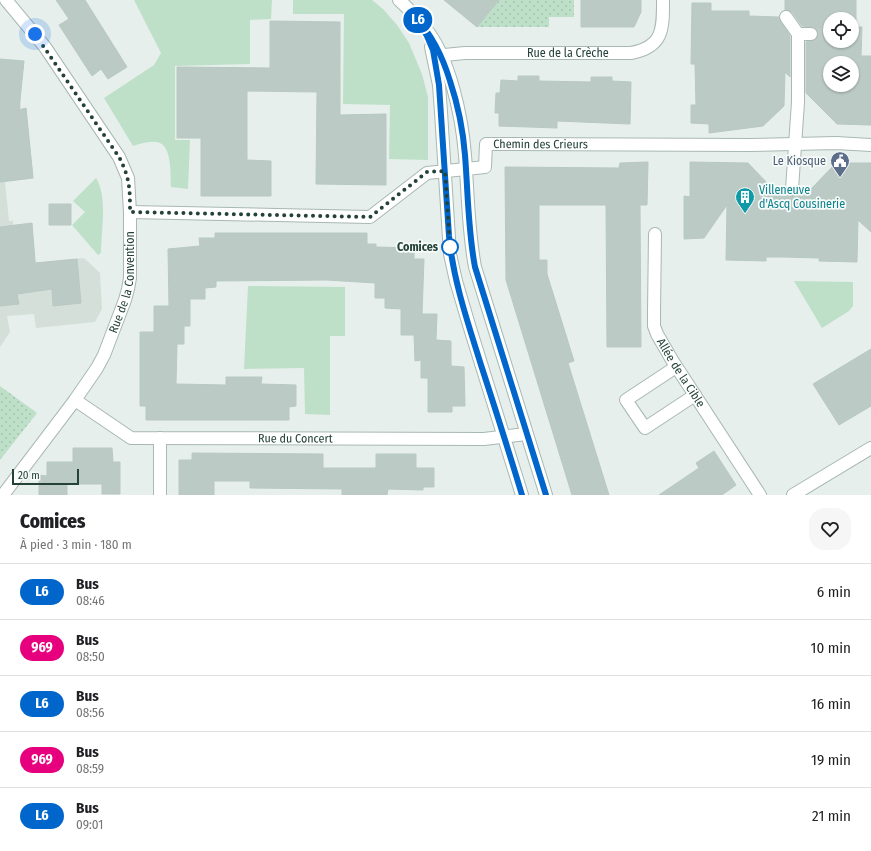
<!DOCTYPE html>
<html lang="fr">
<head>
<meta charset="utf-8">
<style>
	:root { --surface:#fff; --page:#f6f6f6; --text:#202124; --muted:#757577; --line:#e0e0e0 }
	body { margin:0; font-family:"Fira Sans Condensed",sans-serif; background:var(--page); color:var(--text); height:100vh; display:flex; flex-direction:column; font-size:15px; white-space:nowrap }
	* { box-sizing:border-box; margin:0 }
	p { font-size:13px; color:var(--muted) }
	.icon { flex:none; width:22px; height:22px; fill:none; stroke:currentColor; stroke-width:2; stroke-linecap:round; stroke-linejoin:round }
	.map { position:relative; height:495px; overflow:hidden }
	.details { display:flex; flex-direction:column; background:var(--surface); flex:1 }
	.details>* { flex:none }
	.badge { padding:0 8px; border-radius:13px; font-size:14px; line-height:26px }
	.fabs { position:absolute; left:823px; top:12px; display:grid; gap:8px }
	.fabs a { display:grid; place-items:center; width:36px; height:36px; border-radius:50%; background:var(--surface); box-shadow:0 1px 3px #0004; font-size:20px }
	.scale { position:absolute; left:12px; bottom:10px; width:67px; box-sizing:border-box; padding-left:4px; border:2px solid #24423a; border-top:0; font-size:11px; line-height:14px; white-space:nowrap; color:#24423a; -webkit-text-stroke:3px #f7fbf9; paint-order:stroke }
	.you { position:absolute; width:20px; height:20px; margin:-10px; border:3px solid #fff; border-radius:50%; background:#1a73e8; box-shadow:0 0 0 6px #1a73e833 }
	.map>.badge { position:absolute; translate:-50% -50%; box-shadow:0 0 0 2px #fff }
	.round { display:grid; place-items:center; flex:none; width:42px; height:42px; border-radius:16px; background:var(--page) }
	.summary { display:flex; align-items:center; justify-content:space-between; height:68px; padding:0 20px }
	h1 { font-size:19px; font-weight:800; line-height:30px }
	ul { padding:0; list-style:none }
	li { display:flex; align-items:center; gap:12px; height:56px; padding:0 20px; border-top:1px solid var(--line) }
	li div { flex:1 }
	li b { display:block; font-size:15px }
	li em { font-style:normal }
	li .badge { min-width:44px; font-weight:700; text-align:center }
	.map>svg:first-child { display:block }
</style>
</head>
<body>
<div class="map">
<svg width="871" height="495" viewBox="0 0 871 495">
	<defs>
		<pattern id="park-dots" width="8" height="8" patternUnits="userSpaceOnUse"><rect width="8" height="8" fill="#bfe0c8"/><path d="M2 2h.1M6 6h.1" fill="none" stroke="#a4c1ad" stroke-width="1.8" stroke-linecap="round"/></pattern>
	</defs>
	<rect width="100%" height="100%" fill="#e6efeb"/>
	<path fill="#d4dfda" d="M0,59L24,61L20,99L21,109L26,108L33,173L28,174V179L5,182L9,221H13V225L32,223L36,263L84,258L100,273L102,309L95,322L36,328L34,314L7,316L10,332L0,347Z"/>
	<path fill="#bfe0c8" d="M134,0H272L271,19L250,20V64L175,66V140H190L188,189L171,187C170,175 173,142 155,142C148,141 140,144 133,146L104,98L154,65L161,53Z
		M293,0H372L383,9L397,25L409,43L422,74L428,97V160L389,159L390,105L343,104L344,14H293Z
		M96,178C108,198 101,230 101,253L98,255L72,225L85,212L73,201Z
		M794,281L853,282V306L849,311L822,328Z
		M248,286L345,287V336H330V415L305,414L304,368L244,369Z"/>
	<path fill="url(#park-dots)" d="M499,0H574V17H549V27H477Z
		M0,386L37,413L0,460Z"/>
	<path fill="#bbcac4" stroke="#b8c9c2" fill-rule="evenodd" d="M56,0H85L127,67L108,79L101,69L92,76L59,25L69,19Z
		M444,0H499L477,27Z
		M581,0H641V12L634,27H581Z
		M785,0H856V27H862L861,56H871V125L837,124L806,93V42L815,40L818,37V34L814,27L802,26L792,12L785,10ZM830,19H852V41H830ZM830,63H852V85H830Z
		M692,3H711V11H749V16L779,17L780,21L790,36V77L785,72L784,106L763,126L709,133V124L691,123V105H696L695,64H691Z
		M270,21L340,22V115L386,114V185L316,184L317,92L247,91V160L271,161V196H201V138H177V67L270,68Z
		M0,59L24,61L19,110L26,108L33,178L0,182Z
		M518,76H539V81L591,82V77H612V81L631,82L630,124L557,121V128L499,126V113H495L496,93H500L501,80L518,81Z
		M648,162L647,205H640L641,347H607L606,205H539V260H547V274L574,361L568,363L609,495H572L506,280L505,167L619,168L620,163Z
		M690,162L748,163L773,189H785L788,195L792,196L798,193L800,189H811L836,163H871V232L858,220L857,262L819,261V258L784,257H766V261L726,260L727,205L704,238L684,239V196L690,197Z
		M49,204H71V225H49Z
		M32,223L35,263L77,259L81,303L53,306L52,289L17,294L19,304L0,306V227Z
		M215,233H367V244H376V247L414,248V259H424L422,314H437L436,340L451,341V366L464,367L465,406H452V412H428V378H421V360L415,361L414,335H401V309L385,308V298H375V283L327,280L216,281V287L205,288V299H190V326H184V344H177L176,384L226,385V377H262L261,384L296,385V406L289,407V420H146V406H140V332H154V306H169L168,249L200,246L199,238H215Z
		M871,349V406L839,425L813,384Z
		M73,448H112L113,462H120V494H102V484H67V495H39V475L47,476V462H73Z
		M714,451L736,485L722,495H659L699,468L696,463Z
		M192,453L323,454V468H376V454H416V468H434V487H423V490L388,489L387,495H342V489L250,488V481H214V495H179V460H192Z"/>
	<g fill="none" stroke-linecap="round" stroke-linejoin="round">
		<path stroke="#bfccc8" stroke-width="12" stroke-dasharray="12 6" stroke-linecap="butt" d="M811,34H830
			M852,34H862"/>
		<g stroke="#a8b8b2" stroke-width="14">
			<g id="service">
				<path id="s1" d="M655,234L654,312V326L657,334L672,360L760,495"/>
				<path d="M676,367L626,400L645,428L695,395"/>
			</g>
		</g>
		<g stroke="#a8b8b2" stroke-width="14">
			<g id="pedestrian">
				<path d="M786,17L798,34V102L792,189"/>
				<path d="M798,34H811"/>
				<path id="s2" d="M130,212L370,217L427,173L485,167L486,144L749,145L836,143L871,145"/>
			</g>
		</g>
		<g stroke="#a8b8b2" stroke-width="14">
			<g id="minor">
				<path id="s3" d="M434,56L465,53H631C664,47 663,28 663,0"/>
				<path id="s4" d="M75,400L131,438L484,439L526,434"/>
				<path d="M160,438V495"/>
				<path id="s5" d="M3,495L75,400L97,368L104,355L125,300L128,289L130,278V212L128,178L119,157L45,47L6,0"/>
			</g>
		</g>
		<g stroke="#a8b8b2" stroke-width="14">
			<path id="tertiary" d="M399,0C408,8 418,19 426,29C450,59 462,117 465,155C468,193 468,230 475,267L546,495
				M431,47L439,85L441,112L450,254L456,281L469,325L522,495
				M793,495L871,448"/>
		</g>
		<use href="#service" stroke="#fff" stroke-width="12"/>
		<use href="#pedestrian" stroke="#fff" stroke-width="12"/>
		<use href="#minor" stroke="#fff" stroke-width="12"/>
		<use href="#tertiary" stroke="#fff" stroke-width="12"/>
	</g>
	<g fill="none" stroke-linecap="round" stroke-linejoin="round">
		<g stroke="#fff" stroke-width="9">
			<path id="line" d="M522,495C509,452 495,408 481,365C468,323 453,280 449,236L439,85L433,50L427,36L416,18C433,36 443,58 450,81C458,105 463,130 465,155C468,193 468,231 475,267L546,495"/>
		</g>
		<use href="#line" stroke="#06c" stroke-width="6"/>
		<path stroke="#24423a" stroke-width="4" stroke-dasharray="0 7.2" d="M35,34L119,157C130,178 130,190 130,212L370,217L427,172L445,171L450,247"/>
	</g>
	<defs>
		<g id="civic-pin" transform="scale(1)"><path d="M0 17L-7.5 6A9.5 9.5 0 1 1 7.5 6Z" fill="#5c6f8a" stroke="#f7fbf9"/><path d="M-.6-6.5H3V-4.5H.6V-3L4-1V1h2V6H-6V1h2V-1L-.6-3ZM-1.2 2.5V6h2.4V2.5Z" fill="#fff"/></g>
		<g id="building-pin" transform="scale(1)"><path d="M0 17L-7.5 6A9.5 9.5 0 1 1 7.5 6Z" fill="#0f9aa8" stroke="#f7fbf9"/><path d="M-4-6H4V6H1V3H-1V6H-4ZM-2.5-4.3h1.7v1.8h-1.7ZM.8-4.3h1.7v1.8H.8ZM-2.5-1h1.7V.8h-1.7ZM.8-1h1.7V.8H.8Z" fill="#fff"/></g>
	</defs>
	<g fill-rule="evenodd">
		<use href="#civic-pin" x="840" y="161"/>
		<use href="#building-pin" x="745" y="197"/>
	</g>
	<circle fill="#fff" stroke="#06c" stroke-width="2" cx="450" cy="247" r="8"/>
	<g text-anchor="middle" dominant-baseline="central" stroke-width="3.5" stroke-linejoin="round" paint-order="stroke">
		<g font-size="12" fill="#24423a" stroke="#f7fbf9">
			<text stroke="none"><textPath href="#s3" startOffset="134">Rue de la Crèche</textPath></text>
			<text stroke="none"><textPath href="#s2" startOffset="448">Chemin des Crieurs</textPath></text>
			<text stroke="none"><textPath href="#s5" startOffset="249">Rue de la Convention</textPath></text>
			<text stroke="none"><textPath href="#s1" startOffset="146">Allée de la Cible</textPath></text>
			<text stroke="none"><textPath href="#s4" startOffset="232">Rue du Concert</textPath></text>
		</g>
		<g font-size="12" fill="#4e5e75" stroke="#f7fbf9" text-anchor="end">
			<text x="826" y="161">Le Kiosque</text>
		</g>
		<g font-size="12" fill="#0d838f" stroke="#f7fbf9" text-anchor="start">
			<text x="759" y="190">Villeneuve<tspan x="759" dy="14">d'Ascq Cousinerie</tspan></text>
		</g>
		<g font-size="12" font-weight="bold" fill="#24423a" stroke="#f7fbf9" text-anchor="end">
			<text x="438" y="247">Comices</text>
		</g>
	</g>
</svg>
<div class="fabs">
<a><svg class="icon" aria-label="locate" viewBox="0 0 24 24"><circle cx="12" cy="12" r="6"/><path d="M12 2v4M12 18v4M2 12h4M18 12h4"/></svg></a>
<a><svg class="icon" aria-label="layers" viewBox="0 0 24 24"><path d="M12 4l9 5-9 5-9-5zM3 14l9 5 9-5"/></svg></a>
</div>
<div class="scale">20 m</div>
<div class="you" style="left:35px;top:34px"></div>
<b class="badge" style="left:418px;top:20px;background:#06c;color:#fff">L6</b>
</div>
<section class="details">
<div class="summary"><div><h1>Comices</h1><p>À pied · 3 min · 180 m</p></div><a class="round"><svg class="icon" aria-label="heart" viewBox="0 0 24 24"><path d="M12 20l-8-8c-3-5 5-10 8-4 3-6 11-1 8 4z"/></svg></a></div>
<ul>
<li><span class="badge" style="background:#06c;color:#fff">L6</span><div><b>Bus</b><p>08:46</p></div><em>6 min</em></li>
<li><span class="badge" style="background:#e6007e;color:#fff">969</span><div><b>Bus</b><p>08:50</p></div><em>10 min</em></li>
<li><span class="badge" style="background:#06c;color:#fff">L6</span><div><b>Bus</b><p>08:56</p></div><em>16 min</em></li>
<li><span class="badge" style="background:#e6007e;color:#fff">969</span><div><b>Bus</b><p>08:59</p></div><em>19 min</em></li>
<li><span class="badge" style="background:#06c;color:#fff">L6</span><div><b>Bus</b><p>09:01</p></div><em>21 min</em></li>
</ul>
</section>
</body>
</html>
